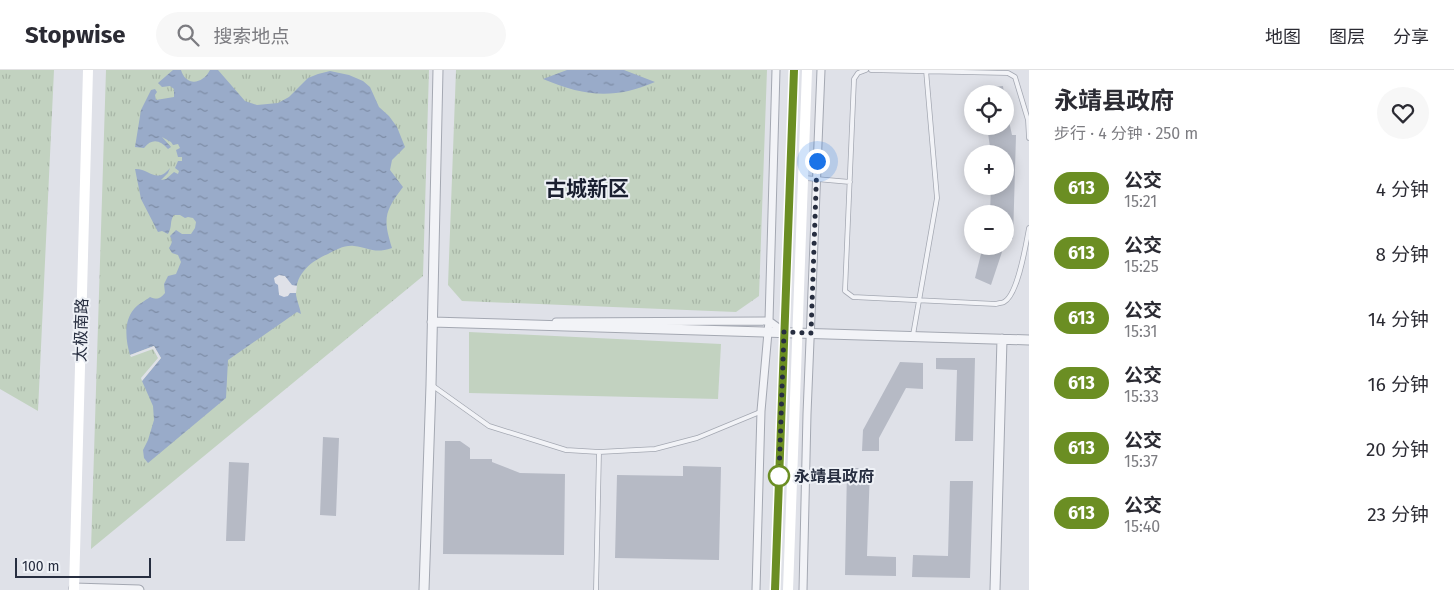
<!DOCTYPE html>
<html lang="zh">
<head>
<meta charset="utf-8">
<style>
	:root { --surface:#fff; --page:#f7f7f7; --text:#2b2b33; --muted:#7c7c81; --line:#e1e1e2 }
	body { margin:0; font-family:"Fira Sans","Noto Sans SC",sans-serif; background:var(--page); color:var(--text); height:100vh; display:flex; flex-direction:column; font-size:19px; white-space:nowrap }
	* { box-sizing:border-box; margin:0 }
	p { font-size:16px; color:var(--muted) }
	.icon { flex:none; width:28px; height:28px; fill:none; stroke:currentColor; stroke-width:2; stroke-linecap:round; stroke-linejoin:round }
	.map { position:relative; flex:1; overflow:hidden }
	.details { display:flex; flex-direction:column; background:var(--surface); width:425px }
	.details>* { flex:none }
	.badge { padding:0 10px; border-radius:16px; font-size:18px; line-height:32px }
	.controls { position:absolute; left:964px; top:15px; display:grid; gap:10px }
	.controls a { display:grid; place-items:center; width:50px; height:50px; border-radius:50%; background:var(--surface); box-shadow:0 2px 12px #0003; font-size:25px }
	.scale { position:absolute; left:15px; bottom:12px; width:136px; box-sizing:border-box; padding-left:5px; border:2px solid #272e40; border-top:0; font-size:14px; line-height:18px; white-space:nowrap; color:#272e40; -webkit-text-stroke:4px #eef1f6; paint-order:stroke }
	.you { position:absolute; width:25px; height:25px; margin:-12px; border:4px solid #fff; border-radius:50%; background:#1a73e8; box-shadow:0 0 0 8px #1a73e833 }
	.map>.badge { position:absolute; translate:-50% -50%; box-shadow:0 0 0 2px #fff }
	.round { display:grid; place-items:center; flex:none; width:52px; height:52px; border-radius:26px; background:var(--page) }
	.headline { display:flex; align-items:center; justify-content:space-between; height:85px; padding:0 25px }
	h1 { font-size:24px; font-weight:700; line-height:38px }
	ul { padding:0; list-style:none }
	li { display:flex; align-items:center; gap:15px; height:65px; padding:0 25px }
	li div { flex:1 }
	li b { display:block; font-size:19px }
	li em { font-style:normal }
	li .badge { min-width:55px; font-weight:700; text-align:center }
	header { display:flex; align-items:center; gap:30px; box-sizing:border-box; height:70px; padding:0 25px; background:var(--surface); border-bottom:1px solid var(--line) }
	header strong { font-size:24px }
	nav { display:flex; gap:28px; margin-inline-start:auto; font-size:18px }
	.search { width:350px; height:45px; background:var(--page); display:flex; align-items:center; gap:12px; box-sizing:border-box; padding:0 18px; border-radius:28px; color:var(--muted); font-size:19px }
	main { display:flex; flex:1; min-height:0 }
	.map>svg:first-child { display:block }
</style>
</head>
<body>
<header>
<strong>Stopwise</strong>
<div class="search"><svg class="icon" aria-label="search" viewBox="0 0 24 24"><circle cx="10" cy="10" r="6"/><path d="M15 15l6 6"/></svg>搜索地点</div>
<nav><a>地图</a><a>图层</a><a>分享</a></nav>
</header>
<main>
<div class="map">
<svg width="1029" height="520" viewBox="0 0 1029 520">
	<defs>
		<pattern id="park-tufts" width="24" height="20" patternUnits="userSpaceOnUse" patternTransform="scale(1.25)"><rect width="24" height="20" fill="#c2d2c0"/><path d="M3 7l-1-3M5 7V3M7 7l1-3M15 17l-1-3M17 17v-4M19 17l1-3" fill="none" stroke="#a7b5a6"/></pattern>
		<pattern id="water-ripples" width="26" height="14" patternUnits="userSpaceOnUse" patternTransform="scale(1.25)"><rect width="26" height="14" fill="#99abc9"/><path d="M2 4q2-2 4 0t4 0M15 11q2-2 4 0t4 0" fill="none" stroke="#7d8ca5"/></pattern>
	</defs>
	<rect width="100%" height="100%" fill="#dfe1e8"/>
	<path fill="url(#park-tufts)" d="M0,0H54L38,341L0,319Z
		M106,0H429L423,206L91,479Z
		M456,0H767L759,226L736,242L462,231L448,215Z"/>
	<path fill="#c2d2c0" d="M469,262L721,274L718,329L469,323Z"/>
	<path fill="url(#water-ripples)" d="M173,0H181C186,17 203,14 210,0H218L245,31L257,35L278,33L289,27L308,8L318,4L330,1L349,5L363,11L370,17L379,37L389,46L397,57L405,77L392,90L390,100L403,117C384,142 383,149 392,178C374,184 370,178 354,176C344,175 336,180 328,184C311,191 295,204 296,225C297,231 300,238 301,244L297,242L228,290L226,328L148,393L144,388L143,380L148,370L154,350L153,336L142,311L161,288L154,276L130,285C126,271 123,252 134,239C138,234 145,231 150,227C157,230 160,229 165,223L164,214L168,206L176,204L181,192L178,185L172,183L169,178C172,173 173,171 170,166L176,160L182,164H191L195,158L196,152L193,148L188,147L185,148L180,145H174C169,152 173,155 168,164L162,161L158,162L141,129L135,99C149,98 156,115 170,98L168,103L161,110L166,109L174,102L178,104L179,101L175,98L178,91H182V87H178L176,80L180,78L178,74L173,75L171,72L162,67L171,77L168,79C160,70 152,68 144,78L135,77L141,40L151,20L155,19L157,22L155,25L156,30L174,27V19L170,16L162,17L158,13Z
		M567,0H624L655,12C613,30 584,26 543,9Z"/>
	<path fill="#dfe1e8" d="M279,205L285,206L292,215L297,216L296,223H290L288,226L284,227L279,225L278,215L275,213L274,208Z
		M154,276L161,288L142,311L141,308L158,288L153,279L131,287L130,285Z"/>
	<path fill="#b6bac5" d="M1003,16L1004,24H982L981,18Z
		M1005,32L1012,65H1016L1013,169H1007L1005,174V144H990L991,116H1005V84H991L987,56H1005Z
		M983,176H1004L991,215L975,208Z
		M936,288H975L973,371H955L957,300L936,299Z
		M900,292L923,293V319L906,318L879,368V381H862L863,360Z
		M323,367L339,368L336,446L320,445Z
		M445,371H460L470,378V389H492V392L520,403L565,404L564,485L443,484Z
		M229,392L249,393L245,471H226Z
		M683,396L721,397L719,490L615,488L617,405L683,406Z
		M847,398H870L867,486L896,487V506L845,505Z
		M950,411H973L970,508L912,507L913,485L948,486Z"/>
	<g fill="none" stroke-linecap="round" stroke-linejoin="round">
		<g stroke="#a4a8b2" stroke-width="5.5">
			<path id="service" d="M866,0L858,3L854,9L845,221L853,227L996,234C999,233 1002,233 1004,232C1018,225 1026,174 1029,158
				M871,0L1008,3L1015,7L1028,50L1029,68
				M805,108L850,112
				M913,265L937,128L926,0
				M433,316L489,356L566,380L599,382L655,379L697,368L760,342
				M596,520L599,382"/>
		</g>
		<g stroke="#a4a8b2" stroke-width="9">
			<path id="minor" d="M556,252L769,251L784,262
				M756,520L761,341L769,251L776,0
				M803,520L807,344L821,0"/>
		</g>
		<g stroke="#a4a8b2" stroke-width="11">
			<path id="tertiary" d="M432,252L1029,270
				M74,518L139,520
				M424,520L431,315L438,0
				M995,520L1002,269"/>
		</g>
		<use href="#service" stroke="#f2f3f7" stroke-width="4"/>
		<use href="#minor" stroke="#f2f3f7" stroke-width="7"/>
		<use href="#tertiary" stroke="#f2f3f7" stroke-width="9"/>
		<path stroke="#fff" stroke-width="10" d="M74,520L88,0
			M775,520L794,0
			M788,520L807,0"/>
	</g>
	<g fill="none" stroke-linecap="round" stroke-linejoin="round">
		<g stroke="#fff" stroke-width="11">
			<path id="line" d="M775,520L794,0"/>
		</g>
		<use href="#line" stroke="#6b8e23" stroke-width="8"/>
		<path stroke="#272e40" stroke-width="5" stroke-dasharray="0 9" d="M779,406L784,262L811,263L817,91"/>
	</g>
	<circle fill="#fff" stroke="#6b8e23" stroke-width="2.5" cx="779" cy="406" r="10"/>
	<g text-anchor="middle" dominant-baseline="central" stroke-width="4" stroke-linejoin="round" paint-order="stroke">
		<g font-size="16" fill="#272e40" stroke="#eef1f6">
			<text transform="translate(81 260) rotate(-88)">太极南路</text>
		</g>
		<g font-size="16" font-weight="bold" fill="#272e40" stroke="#eef1f6" text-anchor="start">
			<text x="794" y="406">永靖县政府</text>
		</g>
		<g font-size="21" font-weight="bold" fill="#1a1f30" stroke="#eef1f6">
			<text x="587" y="119">古城新区</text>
		</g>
	</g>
</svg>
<div class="controls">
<a><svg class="icon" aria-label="locate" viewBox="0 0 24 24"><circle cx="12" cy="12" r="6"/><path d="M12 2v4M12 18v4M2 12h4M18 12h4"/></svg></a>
<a>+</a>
<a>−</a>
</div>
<div class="scale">100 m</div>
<div class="you" style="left:817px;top:91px"></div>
</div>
<section class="details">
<div class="headline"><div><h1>永靖县政府</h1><p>步行 · 4 分钟 · 250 m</p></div><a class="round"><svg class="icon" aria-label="heart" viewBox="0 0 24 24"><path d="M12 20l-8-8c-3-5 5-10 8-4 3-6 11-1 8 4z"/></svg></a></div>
<ul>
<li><span class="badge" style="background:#6b8e23;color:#fff">613</span><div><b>公交</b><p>15:21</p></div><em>4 分钟</em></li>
<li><span class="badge" style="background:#6b8e23;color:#fff">613</span><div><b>公交</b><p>15:25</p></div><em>8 分钟</em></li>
<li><span class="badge" style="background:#6b8e23;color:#fff">613</span><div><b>公交</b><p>15:31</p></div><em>14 分钟</em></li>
<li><span class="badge" style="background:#6b8e23;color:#fff">613</span><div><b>公交</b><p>15:33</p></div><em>16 分钟</em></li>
<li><span class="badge" style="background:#6b8e23;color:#fff">613</span><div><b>公交</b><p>15:37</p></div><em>20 分钟</em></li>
<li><span class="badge" style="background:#6b8e23;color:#fff">613</span><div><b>公交</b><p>15:40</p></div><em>23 分钟</em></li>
</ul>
</section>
</main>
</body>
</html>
